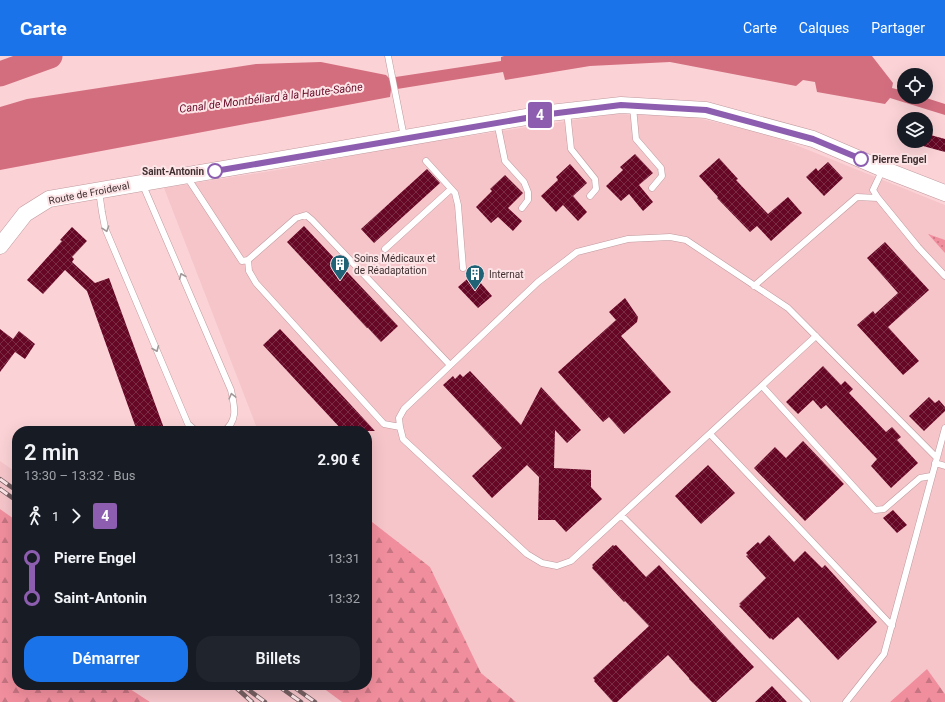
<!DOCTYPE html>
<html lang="fr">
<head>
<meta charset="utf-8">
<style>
	:root { --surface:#171b24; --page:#20242c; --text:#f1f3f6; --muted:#9ea1a6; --accent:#1a73e8 }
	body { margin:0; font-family:Roboto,sans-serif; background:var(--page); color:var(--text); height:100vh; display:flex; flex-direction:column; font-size:15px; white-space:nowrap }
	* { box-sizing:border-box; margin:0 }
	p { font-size:13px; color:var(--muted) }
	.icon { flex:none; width:22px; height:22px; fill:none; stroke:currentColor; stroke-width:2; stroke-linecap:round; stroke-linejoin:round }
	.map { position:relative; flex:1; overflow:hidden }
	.sheet { position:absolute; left:12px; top:370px; width:360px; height:264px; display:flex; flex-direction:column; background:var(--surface); border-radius:16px; box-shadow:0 4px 16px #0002 }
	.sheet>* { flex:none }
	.badge { padding:0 8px; border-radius:3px; font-size:14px; line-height:26px }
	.fabs { position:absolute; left:897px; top:12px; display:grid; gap:8px }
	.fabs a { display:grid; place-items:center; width:36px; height:36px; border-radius:50%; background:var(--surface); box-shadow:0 4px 16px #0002; font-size:20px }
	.map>.badge { position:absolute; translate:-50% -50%; box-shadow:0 0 0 2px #fff }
	.legs { display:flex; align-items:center; gap:6px; height:44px; padding:0 12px; font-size:13px }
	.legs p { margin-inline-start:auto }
	.summary { display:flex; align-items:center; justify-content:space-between; height:68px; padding:0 12px }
	h1 { font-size:22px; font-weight:600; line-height:30px }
	.action { display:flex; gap:8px; margin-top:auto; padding:8px 12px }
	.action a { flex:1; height:46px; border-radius:16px; background:var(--accent); color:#fff; font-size:16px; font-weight:600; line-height:46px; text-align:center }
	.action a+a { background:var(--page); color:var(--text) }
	ul { padding:0 12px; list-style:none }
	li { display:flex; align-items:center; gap:14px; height:40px; font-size:15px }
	li i { display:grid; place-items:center; width:6px; height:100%; margin:0 5px; background:currentColor }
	li i::after { content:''; width:10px; height:10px; margin:-5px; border:3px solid; border-radius:50%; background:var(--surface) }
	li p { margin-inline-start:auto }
	li:first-child i { background:linear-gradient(#0000 50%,currentColor 0) }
	li:last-child i { background:linear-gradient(currentColor 50%,#0000 0) }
	header { display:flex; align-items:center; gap:24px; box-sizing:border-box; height:56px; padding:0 20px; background:var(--accent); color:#fff }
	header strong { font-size:19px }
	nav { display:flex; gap:22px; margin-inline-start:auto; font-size:14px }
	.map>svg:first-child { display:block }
</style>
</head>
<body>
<header>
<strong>Carte</strong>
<nav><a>Carte</a><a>Calques</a><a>Partager</a></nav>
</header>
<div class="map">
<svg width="945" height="646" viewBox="0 0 945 646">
	<defs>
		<pattern id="grass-dots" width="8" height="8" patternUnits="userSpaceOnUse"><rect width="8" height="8" fill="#f18e9d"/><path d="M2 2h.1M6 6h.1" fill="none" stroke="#c57481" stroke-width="1.8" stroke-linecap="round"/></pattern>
		<pattern id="forest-firs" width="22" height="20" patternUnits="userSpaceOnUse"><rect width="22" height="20" fill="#f18e9d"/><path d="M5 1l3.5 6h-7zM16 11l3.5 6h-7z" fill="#c57481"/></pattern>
		<pattern id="building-cross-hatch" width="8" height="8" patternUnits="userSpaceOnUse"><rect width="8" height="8" fill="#670726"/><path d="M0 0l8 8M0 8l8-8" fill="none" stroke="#7a2c45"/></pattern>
	</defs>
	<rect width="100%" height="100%" fill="#fbd3d7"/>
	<path fill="#f5c5ca" d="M614,58L689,60L771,79L945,149V638L927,613L890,646H516L481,617L430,511L367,462V375H258L164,132L283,113L403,90Z
		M0,405L17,417V465L0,453Z
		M124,629H319L342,646H150Z"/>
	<path fill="url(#grass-dots)" d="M928,178L945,184V197Z"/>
	<path fill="url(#forest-firs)" d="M0,453L17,465V629H124L150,646H0Z
		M367,462L430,511L481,617L516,646H342L319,629H367Z
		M927,613L945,638V646H890Z"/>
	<path fill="#d36e7f" d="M504,0H872L893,27L892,32L904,35V41H923L945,48V59L890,42L885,48L817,36L815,26L803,24L796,30L670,6L590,10L505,24L503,16L391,34L390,41L0,114V51L27,43L256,8L321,6L386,19L389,22L501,5V1Z"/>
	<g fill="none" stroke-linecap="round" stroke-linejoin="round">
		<path stroke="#d36e7f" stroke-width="25" d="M0,18L50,0"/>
	</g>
	<path fill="url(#building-cross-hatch)" d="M927,78L945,83V96L923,90L925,85H926Z
		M635,98L653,117L639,129L653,146L643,155L629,138L621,145L606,130L623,114L620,111Z
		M719,102L738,123L736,124L768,158L788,141L802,157L771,185L757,170L750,176L717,142L718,141L699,120Z
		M828,106L843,122L824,140L806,121L816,112L818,115Z
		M570,108L587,127L573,140L587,156L578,165L563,149L556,156L541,140L558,124L556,121Z
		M427,113L440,127L374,187L361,173Z
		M505,119L523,137L508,152L522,165L513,175L498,161L491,167L476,151L492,135L490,133Z
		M304,170L398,270L381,286L368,272H367L287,186Z
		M72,171L87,185L72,201L74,203L72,206L95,227L109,222L165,375H137L87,235L65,214L43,238L27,224L62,185L60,184Z
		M885,186L929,234L888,271L919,305L903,319L857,269L873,255L875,258L898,237L867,202Z
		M473,218L492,240L478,252L458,231Z
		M625,242L638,261L637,266L621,280L671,336L624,378L609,361L603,366L558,316L616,264L609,256Z
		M0,273L13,283L19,275L35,288L25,303L15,296L0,316Z
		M280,273L315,310L375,375H343L263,289Z
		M823,310L841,329L845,325L853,333L849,337L886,376L892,371L901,381L897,384L918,407L891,432L871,410L877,403L826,349L821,353L813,344L798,358L786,346Z
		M470,315L521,369L541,331L581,374L567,387L555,374L554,412L591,414V431L602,443L566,476L555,464H538L539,421L527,409L492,442L472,420L502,392L443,329L453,320L455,323L460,318L463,321Z
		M929,341L935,347L939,344L945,351V355L924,375L909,360Z
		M803,385L844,428L805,465L754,412L775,391L786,402Z
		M708,409L735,437L701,468L675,440Z
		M893,454L907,469L897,477L883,462Z
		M769,479L794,506L805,495L822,512L825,509L877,566L838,604L798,561L773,584L771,582L770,583L739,550L741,549L739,548L766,522L746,500L748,499L746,497L758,486L760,488Z
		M613,489L614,490L616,489L646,521L659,509L754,611L716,646H712L689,623V622L668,599L617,646H613L594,625L595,624L593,622L649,570L625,545L624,546L592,512L593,510L592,509Z
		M772,630L787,646H755Z"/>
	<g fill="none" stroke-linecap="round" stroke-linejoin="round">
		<g stroke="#bf999d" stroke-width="7">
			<path id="service" d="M388,0L404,81
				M633,51L636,83L661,112L662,120L652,132
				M567,55L571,93L595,123L596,133L590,140
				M497,66L505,105L524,126L528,136V144L522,152
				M426,105L455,137L458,149L463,212
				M883,113L873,134L878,142L918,191L945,220
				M187,121L242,205L248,204
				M142,127L231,334C234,349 239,364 224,375
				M99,135L102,156L105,172L188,368L196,375
				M385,193L451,133
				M754,230L857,141L878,142
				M816,280L571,505L557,510L542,507L527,498L403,383L400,371L399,362L404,353L538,226L577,196L628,183L670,181L686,184L788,252L936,401
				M762,330L875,454L884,453L920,422L931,420
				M400,371L384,368L256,227L249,215L248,204L296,162L306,159L312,164L450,309
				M710,378L892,570
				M935,407L945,410
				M621,459L807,646
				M846,646L884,598L945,372"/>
		</g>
		<g stroke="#bf999d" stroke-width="17">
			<path id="tertiary" d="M0,190L25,158L49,143L550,57L621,49L706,54L813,83L883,113L945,137"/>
		</g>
		<use href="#service" stroke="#fff" stroke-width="6"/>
		<use href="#tertiary" stroke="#fff" stroke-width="16"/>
		<g stroke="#755e61" stroke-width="4.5">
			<path id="rail" d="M0,423L17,435
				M0,433L17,445
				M233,629L252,646
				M242,629L265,646
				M277,629L301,646
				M291,629L315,646"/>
		</g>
		<use href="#rail" stroke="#fde5e7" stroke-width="3" stroke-dasharray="9" stroke-linecap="butt"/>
	</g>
	<defs><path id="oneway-chevron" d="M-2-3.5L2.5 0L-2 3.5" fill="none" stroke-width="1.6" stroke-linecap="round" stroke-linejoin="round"/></defs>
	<g stroke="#a09898">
		<use href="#oneway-chevron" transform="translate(106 173) rotate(71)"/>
		<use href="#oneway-chevron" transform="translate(182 220) rotate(-113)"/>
		<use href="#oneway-chevron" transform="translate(156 293) rotate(67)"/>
		<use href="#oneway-chevron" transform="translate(232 340) rotate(-104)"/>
	</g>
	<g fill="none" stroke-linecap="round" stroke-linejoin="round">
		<g stroke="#fff" stroke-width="9">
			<path id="line-1" d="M215,115L550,58L621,49L706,54L813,83L861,103"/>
		</g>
		<use href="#line-1" stroke="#8d5daf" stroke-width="6"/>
	</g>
	<defs>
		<g id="building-pin" transform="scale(1)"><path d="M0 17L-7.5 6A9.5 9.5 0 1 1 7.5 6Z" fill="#206376" stroke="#fde5e7"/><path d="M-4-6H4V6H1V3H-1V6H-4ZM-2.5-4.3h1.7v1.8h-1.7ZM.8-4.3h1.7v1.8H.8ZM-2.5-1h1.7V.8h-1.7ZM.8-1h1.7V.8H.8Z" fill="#fff"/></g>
	</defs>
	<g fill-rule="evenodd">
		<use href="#building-pin" x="340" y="208"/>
		<use href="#building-pin" x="475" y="218"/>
	</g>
	<g fill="#fff" stroke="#8d5daf" stroke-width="2">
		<circle cx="861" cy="103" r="7"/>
		<circle cx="215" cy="115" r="7"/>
	</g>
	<g text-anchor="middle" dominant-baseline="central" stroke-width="4" stroke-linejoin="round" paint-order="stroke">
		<g font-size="10" font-weight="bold" fill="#403032" stroke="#fde5e7" text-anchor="start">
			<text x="872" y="103">Pierre Engel</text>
			<text x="204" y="115" text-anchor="end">Saint-Antonin</text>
		</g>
		<g font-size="10" fill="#403032" stroke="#fde5e7">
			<text transform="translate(89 137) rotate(-11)">Route de Froideval</text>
		</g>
		<g font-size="10" fill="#403032" stroke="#fde5e7" text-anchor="start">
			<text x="354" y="202">Soins Médicaux et<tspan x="354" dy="12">de Réadaptation</tspan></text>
			<text x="489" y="218">Internat</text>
		</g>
		<g font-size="11" font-style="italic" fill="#670927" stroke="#fde5e7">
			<text transform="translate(271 42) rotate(-7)">Canal de Montbéliard à la Haute-Saône</text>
		</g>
	</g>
</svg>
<div class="fabs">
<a><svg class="icon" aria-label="locate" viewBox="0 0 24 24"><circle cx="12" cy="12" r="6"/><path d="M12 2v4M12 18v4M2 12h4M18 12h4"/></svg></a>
<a><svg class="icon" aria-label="layers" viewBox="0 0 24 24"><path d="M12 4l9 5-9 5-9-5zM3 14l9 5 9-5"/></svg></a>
</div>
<b class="badge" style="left:540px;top:59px;background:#8d5daf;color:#fff">4</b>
<section class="sheet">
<div class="summary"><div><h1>2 min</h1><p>13:30 – 13:32 · Bus</p></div><b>2.90 €</b></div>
<div class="legs"><svg class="icon" aria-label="walk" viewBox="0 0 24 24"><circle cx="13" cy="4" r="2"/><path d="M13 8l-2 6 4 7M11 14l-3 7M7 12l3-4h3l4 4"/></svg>1<svg class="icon" aria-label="forward" viewBox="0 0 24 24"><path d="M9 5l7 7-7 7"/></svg><b class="badge" style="background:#8d5daf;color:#fff">4</b></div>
<ul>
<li><i style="color:#8d5daf"></i><b>Pierre Engel</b><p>13:31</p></li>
<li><i style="color:#8d5daf"></i><b>Saint-Antonin</b><p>13:32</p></li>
</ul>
<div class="action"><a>Démarrer</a><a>Billets</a></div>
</section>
</div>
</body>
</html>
